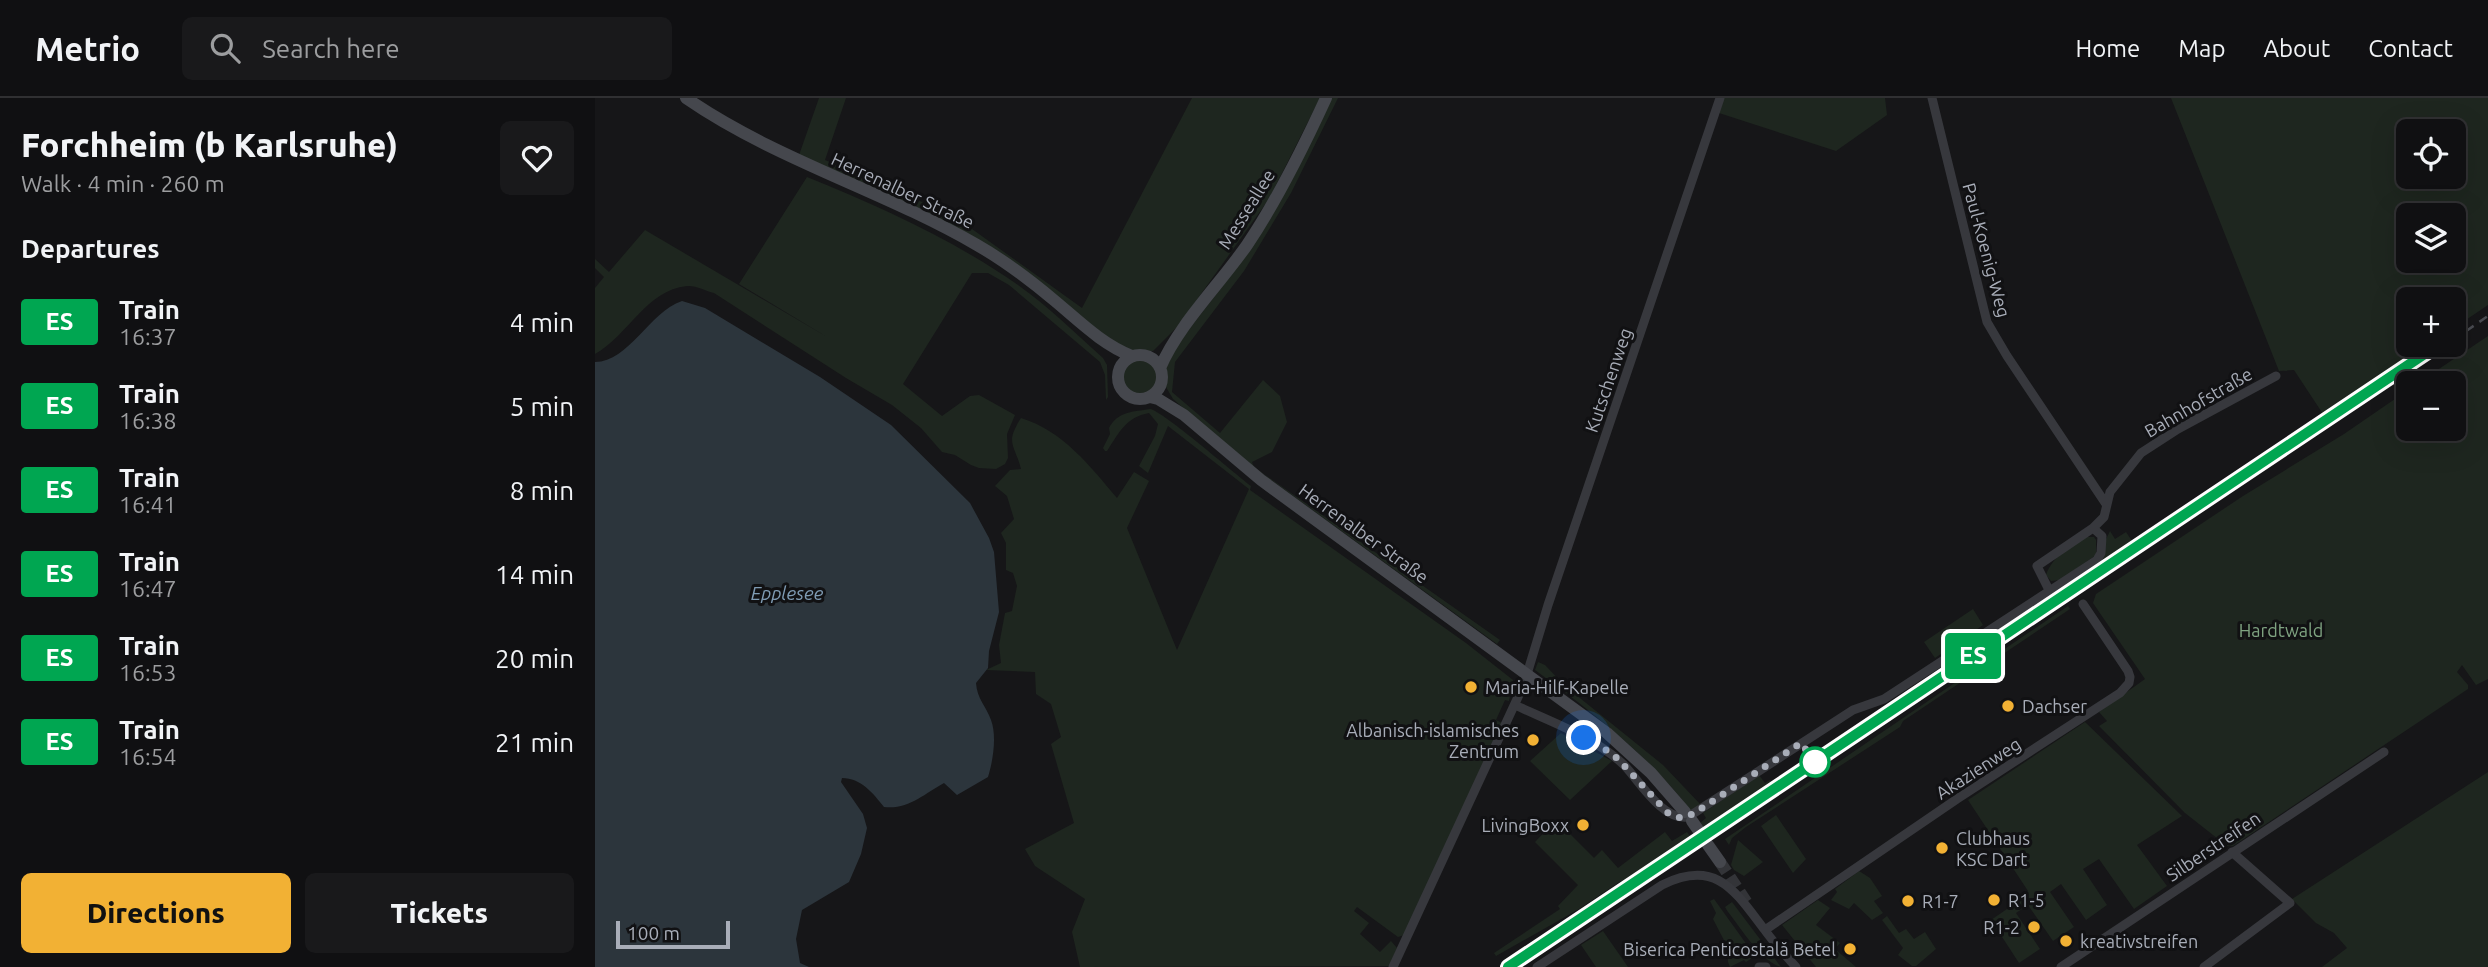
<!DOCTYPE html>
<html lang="en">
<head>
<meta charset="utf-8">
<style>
	:root { --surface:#101012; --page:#19191b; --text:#f1f3f6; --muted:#9c9d9f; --line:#303032; --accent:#f2b134 }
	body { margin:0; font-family:Ubuntu,sans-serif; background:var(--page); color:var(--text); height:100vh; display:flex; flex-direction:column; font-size:26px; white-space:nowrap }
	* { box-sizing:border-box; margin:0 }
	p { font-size:23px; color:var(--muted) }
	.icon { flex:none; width:38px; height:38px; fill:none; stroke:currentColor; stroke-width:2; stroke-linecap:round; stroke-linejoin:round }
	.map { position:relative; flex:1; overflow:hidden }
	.drawer { display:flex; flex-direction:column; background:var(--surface); width:595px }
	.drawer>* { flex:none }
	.badge { padding:0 14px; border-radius:5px; font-size:24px; line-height:46px }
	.fabs { position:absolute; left:1801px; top:21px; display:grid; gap:14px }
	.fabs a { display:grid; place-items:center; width:70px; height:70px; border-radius:10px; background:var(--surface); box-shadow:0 7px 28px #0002,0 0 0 2px var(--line); font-size:35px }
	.scale { position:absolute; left:21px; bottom:18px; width:114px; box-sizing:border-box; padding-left:7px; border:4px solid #a8adb8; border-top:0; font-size:19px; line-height:24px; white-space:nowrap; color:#a8adb8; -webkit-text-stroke:5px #111113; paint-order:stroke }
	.you { position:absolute; width:35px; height:35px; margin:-18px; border:5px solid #fff; border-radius:50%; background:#1a73e8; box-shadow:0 0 0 10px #1a73e833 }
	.map>.badge { position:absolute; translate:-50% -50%; box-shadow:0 0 0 4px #fff }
	h2 { padding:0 21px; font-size:26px; line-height:63px }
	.round { display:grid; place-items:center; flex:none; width:74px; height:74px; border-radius:10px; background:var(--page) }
	.headline { display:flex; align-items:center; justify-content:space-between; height:119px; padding:0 21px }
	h1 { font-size:33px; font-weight:800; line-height:52px }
	.action { display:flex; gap:14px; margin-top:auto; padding:14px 21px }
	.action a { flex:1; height:80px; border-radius:10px; background:var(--accent); color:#111; font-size:28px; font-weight:800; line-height:80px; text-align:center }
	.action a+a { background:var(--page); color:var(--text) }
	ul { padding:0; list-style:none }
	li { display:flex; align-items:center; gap:21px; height:84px; padding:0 21px }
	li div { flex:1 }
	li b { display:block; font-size:26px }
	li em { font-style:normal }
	li .badge { min-width:77px; font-weight:700; text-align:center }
	header { display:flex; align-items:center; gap:42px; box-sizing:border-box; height:98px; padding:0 35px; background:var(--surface); border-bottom:2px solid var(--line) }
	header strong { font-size:33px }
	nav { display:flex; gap:38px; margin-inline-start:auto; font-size:24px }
	.search { width:490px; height:63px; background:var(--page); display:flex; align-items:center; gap:18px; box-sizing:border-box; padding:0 24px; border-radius:10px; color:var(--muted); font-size:26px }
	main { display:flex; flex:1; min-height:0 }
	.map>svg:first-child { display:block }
</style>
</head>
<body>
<header>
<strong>Metrio</strong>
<div class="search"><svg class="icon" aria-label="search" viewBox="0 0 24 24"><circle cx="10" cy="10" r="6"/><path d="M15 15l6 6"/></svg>Search here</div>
<nav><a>Home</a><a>Map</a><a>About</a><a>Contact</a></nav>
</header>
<main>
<section class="drawer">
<div class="headline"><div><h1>Forchheim (b Karlsruhe)</h1><p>Walk · 4 min · 260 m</p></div><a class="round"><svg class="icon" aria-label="heart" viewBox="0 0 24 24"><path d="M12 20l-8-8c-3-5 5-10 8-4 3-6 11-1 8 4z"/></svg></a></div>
<h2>Departures</h2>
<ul>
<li><span class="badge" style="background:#00a651;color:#fff">ES</span><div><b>Train</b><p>16:37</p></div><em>4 min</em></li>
<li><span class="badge" style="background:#00a651;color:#fff">ES</span><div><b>Train</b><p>16:38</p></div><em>5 min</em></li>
<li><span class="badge" style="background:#00a651;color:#fff">ES</span><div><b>Train</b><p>16:41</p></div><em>8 min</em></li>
<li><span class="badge" style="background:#00a651;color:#fff">ES</span><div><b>Train</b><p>16:47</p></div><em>14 min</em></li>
<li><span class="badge" style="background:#00a651;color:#fff">ES</span><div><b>Train</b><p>16:53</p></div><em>20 min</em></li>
<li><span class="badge" style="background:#00a651;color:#fff">ES</span><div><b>Train</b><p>16:54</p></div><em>21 min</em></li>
</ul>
<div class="action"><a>Directions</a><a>Tickets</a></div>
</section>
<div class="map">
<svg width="1893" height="869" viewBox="0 0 1893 869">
	<rect width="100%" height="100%" fill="#161618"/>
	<path fill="#1e261f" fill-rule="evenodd" d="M224,0H251L230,62L336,108L377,131L487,210L597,0H725L674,101L583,228L558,253L531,254L414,162L203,60Z
		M736,0H743L696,95L649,173L580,264L577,294L625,335L668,282L685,298L692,324L677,354L657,364L659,369L905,542L902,546L646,360L578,301L571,289L570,267L577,253L627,189Z
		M1129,0H1290L1292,17L1241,53L1124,15Z
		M1576,0H1893V207L1859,230L1858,201H1813V247H1833L1413,527L1499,466L1515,433L1520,441L1531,434L1537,443L1728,316L1699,272L1684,273ZM1813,33H1858V79H1813ZM1813,117H1858V163H1813Z
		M212,79C286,109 357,141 423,187C453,208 480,235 508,260L512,267L513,299L511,302L510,277L505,264L414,187L393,175H377L308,286L347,318L375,298L384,297L420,317L412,336L413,360L410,366L401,371L384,370L376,367L360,357L347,354L326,330L297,307L251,280L119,195C111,193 100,187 92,188C51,192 34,237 0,256V190L9,179L0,170V161L14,174L50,132L232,239L144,186Z
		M1893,238V581L1881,587L1867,567L1862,574L1873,587V591L1638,748H1632L1590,715L1504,628L1512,623L1504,614L1550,581L1498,505L1501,496L1648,398L1749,336L1813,292V331H1858V285H1823Z
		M528 279a18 18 0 1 1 36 0a18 18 0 1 1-36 0Z
		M555,311C568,313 640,376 656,388L655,392L871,545L918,582L914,603L910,602L901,622L907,625L809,837L803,839L762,809L759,813L774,825L765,836L785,854L796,843L802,850L794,868L485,869L477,834L490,801L440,768L430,751L479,725L456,646L466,639L456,606L441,596L440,574L391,572L406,565L404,547L410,515L417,513L422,488L418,475L411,472V445L406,435L419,421L412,398L400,388L415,372L426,371C419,345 410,345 426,320C468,333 495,368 522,400L539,374L554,383L532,430L582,552L654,391L573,328L553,375L544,368L560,338L563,326L554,315C531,319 524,335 512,353H510L508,350L515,336L514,330C523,313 538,314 555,311Z
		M1490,439H1499L1501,442V457L1465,482L1456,483L1451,477C1458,458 1474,449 1490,439Z
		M1473,508L1475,511L1308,623L1305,629L1151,729L1137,740L1134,747L1130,741Z
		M1378,511L1388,527L1340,560L1329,544Z
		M943,564L950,567L970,588L1068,667L1106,707L1096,713C1054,658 995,612 940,572Z
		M1490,624L1587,718L1542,747L1572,788L1539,811L1504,761L1488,771L1512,807L1491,822L1466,786L1455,794L1479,829L1458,843L1433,807L1421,815L1445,851L1424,865L1396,822L1425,802L1423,798L1433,793L1373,702Z
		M966,635L1017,663L975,702L935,663Z
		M1893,674V869H1727L1752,850L1739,835L1721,825L1697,801Z
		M1164,677L1170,685L1175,682L1177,686L1111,733L1105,725L1111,720L1108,715Z
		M1181,717L1211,761L1198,775L1166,728Z
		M961,722L999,760L1007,752L1023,770L1070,734L1077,743L1092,734L1097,741L1031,785L1026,783L984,811L901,858L899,855L965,811L963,808L983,787L940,744Z
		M1143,742L1168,764L1149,778L1139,772L1136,767Z
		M1264,773L1275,780L1287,798L1279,803L1288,815L1277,822L1259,805L1254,811L1236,802L1242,794L1240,791Z
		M1119,801L1160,858L1151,864L1149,862L1135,869L1133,864V850L1118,821L1121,815L1115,803Z
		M1223,802L1235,810L1221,827L1245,845L1240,851L1261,869H1221L1187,827Z
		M1137,804L1186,869C1165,863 1147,831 1133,814L1130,809Z
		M1292,818L1304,835L1311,831L1319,841L1330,834L1341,851L1321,868H1317L1303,857L1308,850L1287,822Z
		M1008,833L1033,869H1001L986,847Z"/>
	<path fill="#2c353c" d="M87,203L110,210L225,279L296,327L375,405L394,440L399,454L404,514L394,553L393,570L381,585C382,601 391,608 396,622C402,638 398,663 393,679L362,697L349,685C329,696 313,712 289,709C278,695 266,680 247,680L246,684L268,716L272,730L266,756L254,784L207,812L201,841L205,865L214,869H0V264C34,264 54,214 87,203Z"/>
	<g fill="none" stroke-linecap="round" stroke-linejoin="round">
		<path stroke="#333438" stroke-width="12" stroke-dasharray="12 6" stroke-linecap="butt" d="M1125,764L1152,805"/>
		<path stroke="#37383d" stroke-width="9" d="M1337,0L1392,224L1412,258L1511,406
			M1455,494L1442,468L1498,430L1509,419L1515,394L1546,355L1583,331L1681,278
			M920,607C956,624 1000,639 1029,667C1045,684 1068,723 1093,719L1258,612L1289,601L1502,462L1506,455L1507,438L1498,430
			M1170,832L1362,701L1525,595L1534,585L1535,579L1533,573L1488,506
			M798,869L929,586L953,507L1125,0
			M942,869L1067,787C1121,760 1140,793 1169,831C1179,845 1190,857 1201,869
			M1164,869H1171
			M1466,869L1789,654
			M1609,869L1695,805L1637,754"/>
		<path stroke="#45474d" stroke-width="12" d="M91,0C181,62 287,92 382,147C410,163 435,182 460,203C484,223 508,247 537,258
			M523 279a22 22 0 1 1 44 0a22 22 0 1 1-44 0Z
			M565,270C584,226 625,186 652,147C683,101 708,50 731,0
			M555,299L563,301L589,317L666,382L1012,635L1056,675L1090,714
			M1097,723L1106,736
			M1113,747L1125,764"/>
		<path stroke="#4a4c52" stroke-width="2.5" stroke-dasharray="9 7" stroke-linecap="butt" d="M1858,242L1893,218
			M913,869L1843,247"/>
	</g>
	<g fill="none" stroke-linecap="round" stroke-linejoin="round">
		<g stroke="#fff" stroke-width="16">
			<path id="line" d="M913,869L1843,247"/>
		</g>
		<use href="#line" stroke="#00a651" stroke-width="10"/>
		<path stroke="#a8adb8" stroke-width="7" stroke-dasharray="0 12.6" d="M989,640L1007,649L1023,661L1074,716L1086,720L1098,716L1206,645L1220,664"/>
	</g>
	<g fill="#f2b134" stroke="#111113" stroke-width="2.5">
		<circle cx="876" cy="589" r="7"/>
		<circle cx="1413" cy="608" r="7"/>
		<circle cx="938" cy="642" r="7"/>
		<circle cx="988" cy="727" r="7"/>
		<circle cx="1347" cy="750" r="7"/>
		<circle cx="1399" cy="802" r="7"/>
		<circle cx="1313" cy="803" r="7"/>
		<circle cx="1439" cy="829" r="7"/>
		<circle cx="1471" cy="843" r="7"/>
		<circle cx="1255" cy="851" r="7"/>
	</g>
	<circle fill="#fff" stroke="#00a651" stroke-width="3.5" cx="1220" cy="664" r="14"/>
	<g text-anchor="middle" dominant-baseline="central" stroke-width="6" stroke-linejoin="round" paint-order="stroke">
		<g font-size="18" fill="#a8adb8" stroke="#111113">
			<text transform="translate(308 92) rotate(25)">Herrenalber Straße</text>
			<text transform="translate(651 111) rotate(-58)">Messeallee</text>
			<text transform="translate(1392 152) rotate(75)">Paul-Koenig-Weg</text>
			<text transform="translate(1013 282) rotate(-71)">Kutschenweg</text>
			<text transform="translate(1603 304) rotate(-30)">Bahnhofstraße</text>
			<text transform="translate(769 435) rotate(36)">Herrenalber Straße</text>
			<text transform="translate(1383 670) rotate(-33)">Akazienweg</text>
			<text transform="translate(1618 748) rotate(-34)">Silberstreifen</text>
		</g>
		<g font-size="18" fill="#7fa381" stroke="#111113">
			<text x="1686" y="532">Hardtwald</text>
		</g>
		<g font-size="18" fill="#a8adb8" stroke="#111113" text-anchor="start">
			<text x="890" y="589">Maria-Hilf-Kapelle</text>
			<text x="1427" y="608">Dachser</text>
			<text x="924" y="632" text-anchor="end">Albanisch-islamisches<tspan x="924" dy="21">Zentrum</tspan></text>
			<text x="974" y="727" text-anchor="end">LivingBoxx</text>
			<text x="1361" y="740">Clubhaus<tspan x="1361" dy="21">KSC Dart</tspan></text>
			<text x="1413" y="802">R1-5</text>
			<text x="1327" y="803">R1-7</text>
			<text x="1425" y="829" text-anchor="end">R1-2</text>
			<text x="1485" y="843">kreativstreifen</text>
			<text x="1241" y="851" text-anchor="end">Biserica Penticostală Betel</text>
		</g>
		<g font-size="19" font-style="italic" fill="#7f9bb3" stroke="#111113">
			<text x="192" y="495">Epplesee</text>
		</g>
	</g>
</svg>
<div class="fabs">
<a><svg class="icon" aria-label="locate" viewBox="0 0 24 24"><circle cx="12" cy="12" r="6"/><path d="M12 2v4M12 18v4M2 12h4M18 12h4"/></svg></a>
<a><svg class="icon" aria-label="layers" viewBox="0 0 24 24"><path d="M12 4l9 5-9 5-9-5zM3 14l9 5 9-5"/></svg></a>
<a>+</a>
<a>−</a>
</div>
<div class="scale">100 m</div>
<div class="you" style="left:989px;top:640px"></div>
<b class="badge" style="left:1378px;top:558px;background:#00a651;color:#fff">ES</b>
</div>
</main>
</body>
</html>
